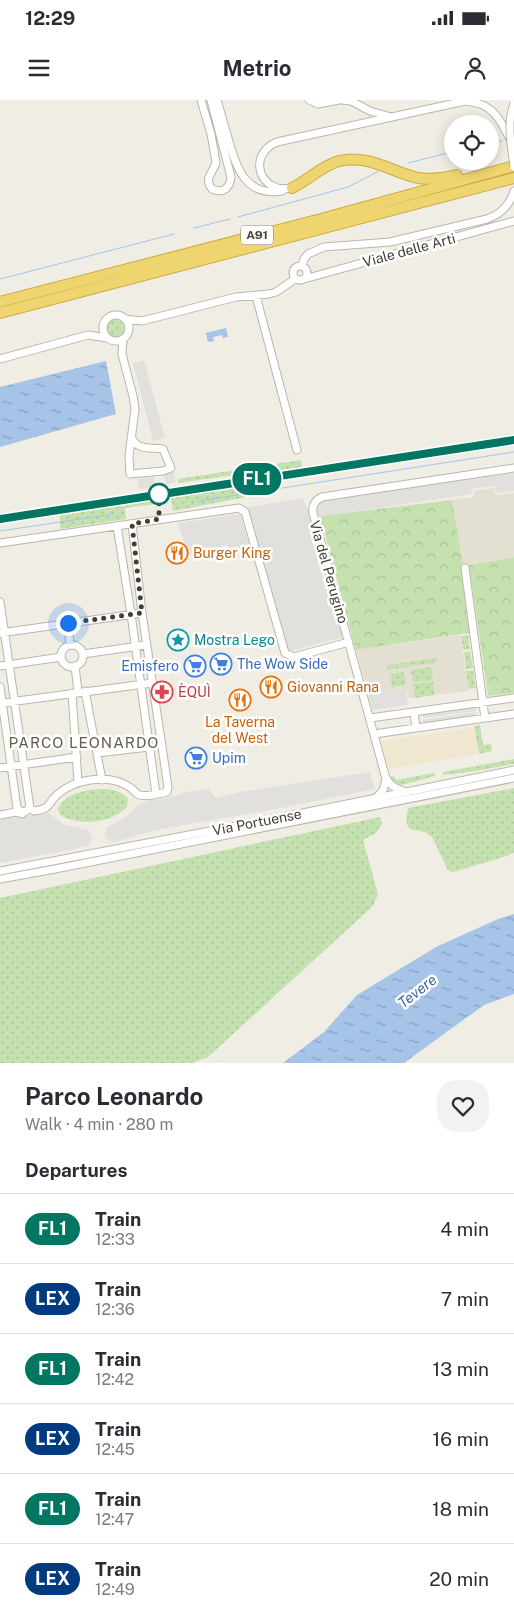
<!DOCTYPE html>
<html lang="en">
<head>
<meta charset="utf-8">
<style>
	:root { --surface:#fff; --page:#f2f2f3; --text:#2b2b33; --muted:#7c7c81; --line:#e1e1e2 }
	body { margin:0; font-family:"Public Sans",sans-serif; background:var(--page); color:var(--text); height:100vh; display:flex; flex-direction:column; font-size:19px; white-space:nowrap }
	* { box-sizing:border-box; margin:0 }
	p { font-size:16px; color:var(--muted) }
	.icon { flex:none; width:28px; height:28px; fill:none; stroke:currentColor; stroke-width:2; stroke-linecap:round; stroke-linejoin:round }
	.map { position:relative; height:963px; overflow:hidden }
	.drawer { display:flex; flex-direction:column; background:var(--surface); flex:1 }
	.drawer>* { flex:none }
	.badge { padding:0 10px; border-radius:16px; font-size:18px; line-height:32px }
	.controls { position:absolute; left:444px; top:15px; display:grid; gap:10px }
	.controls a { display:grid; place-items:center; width:55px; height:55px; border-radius:50%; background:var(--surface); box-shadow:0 2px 12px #0003; font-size:25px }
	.you { position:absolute; width:25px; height:25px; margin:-12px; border:4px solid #fff; border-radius:50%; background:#1a73e8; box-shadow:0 0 0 8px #1a73e833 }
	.map>.badge { position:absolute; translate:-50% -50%; box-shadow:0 0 0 2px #fff }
	h2 { padding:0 25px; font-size:19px; line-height:45px }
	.round { display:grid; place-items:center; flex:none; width:52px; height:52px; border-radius:20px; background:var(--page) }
	.headline { display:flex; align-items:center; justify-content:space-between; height:85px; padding:0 25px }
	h1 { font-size:24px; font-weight:700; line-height:38px }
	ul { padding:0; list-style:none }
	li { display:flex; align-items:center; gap:15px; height:70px; padding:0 25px; border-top:1px solid var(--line) }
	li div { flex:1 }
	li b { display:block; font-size:19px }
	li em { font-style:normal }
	li .badge { min-width:55px; font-weight:700; text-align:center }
	.status { display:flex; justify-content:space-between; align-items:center; height:35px; padding:0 25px; background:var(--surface); direction:ltr }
	.status svg { height:14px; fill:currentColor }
	header { display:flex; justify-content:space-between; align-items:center; height:65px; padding:0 25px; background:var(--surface); font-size:22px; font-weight:700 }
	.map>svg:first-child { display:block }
</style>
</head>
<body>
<div class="status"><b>12:29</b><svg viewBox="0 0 49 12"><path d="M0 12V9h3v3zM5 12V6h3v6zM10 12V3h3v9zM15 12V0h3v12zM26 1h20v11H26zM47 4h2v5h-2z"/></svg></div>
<header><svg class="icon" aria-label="menu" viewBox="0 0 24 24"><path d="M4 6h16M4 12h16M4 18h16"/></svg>Metrio<svg class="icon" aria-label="person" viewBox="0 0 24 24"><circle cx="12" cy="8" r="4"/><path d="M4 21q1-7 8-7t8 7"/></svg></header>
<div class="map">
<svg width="514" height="963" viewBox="0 0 514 963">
	<defs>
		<pattern id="grass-dots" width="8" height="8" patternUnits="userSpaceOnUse" patternTransform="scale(1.25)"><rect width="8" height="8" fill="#c5e1b0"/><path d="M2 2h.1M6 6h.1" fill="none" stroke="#aac298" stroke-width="1.8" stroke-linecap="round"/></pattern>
		<pattern id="park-crowns" width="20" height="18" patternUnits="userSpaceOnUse" patternTransform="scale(1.25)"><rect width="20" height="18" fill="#c5e1b0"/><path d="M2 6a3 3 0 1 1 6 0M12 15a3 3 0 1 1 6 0" fill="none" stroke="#aac298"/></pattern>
		<pattern id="water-ripples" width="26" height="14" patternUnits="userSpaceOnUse" patternTransform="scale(1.25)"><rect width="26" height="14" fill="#a5c4e8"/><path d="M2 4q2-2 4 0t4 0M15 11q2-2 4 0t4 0" fill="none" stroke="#88a1bd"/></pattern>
	</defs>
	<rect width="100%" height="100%" fill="#f0eee4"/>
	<path fill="#e3e0d2" d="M494,388L495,395L514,393V457L460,466L452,400L474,397L473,391Z
		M460,535L469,591L409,598L406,588L368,594L356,550Z"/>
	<path fill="#f0e7d0" d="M474,628L478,654L389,669L380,641Z"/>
	<path fill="url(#grass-dots)" d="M106 228a9 9 0 1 1 18 0a9 9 0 1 1-18 0Z
		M301,360L302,367L249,375L248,373L178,383V379Z
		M251,385L252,396L173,411L171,397Z
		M154,400L155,404L125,408L126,419L60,429V415Z
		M468,535L470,549L463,550L461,536Z
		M470,551L473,568L466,569L464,552Z
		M437,558V562L388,570L387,565Z
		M431,567L433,580L413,582L411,570Z
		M473,570L476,588L469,589L466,571Z
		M404,572L406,585L392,587L390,574Z
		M433,582L435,595L415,598L413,584Z
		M480,625L483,645L491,644L492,651L479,654L474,626Z
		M514,659V664L476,671L443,675V672Z
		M434,673L435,676L398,686L392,683L390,677L394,676L396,680Z
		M514,688V752L507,756L453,772L448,770L432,737L425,732L410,729L406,723L408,708Z
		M100,689C112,689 121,690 128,699L127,707C110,724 80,726 60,715L58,709C65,693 85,690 100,689Z
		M380,717L382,724L376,733L363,740L378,794L373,806L208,957L192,963H0V798Z"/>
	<path fill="url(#park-crowns)" d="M452,400L474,532L356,550L320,416Z
		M514,457V593L488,596L469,465Z"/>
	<path fill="#e1e0dc" d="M144,260L165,338L153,341L133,263Z
		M173,369L176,382L166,384L163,371Z
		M514,373V391L496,393L495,386L471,389L472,394L318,417L317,412L319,405L322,401L326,399Z
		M154,377V387L139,389L138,379Z
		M303,398L305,405L308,407L315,432L310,433L328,497H333L343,537L287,552L248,407Z
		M240,414L251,451L230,456L227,445L188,455L178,423Z
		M406,588L408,605L373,610L368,594Z
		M475,607L476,611L423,618V614Z
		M476,612L477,616L424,623L423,620Z
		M370,672L375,689L287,707L156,730L112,743L105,736L107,727L123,719L132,712L137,705L151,699L165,698L188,692L208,689L216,698L240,692Z
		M49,713L63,724L88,730L92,737L89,746L0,763V719Z"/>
	<path fill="url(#water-ripples)" d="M226,228L228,237L223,238L222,235L213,237L214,241L208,242L206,233Z
		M106,261L116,314L0,347V287Z
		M514,814V894L484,905L404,963H283L324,932L357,895L436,847L498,819Z"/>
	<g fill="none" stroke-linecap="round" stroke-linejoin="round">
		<path stroke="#a5c4e8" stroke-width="1" d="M490,43L502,41
			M408,63L452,52
			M238,117L348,87L379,71
			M194,128L230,119
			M0,179L174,134
			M199,401L514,352
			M0,431L114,414"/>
		<g stroke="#bab6a8" stroke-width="9">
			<path id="minor" d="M201,0L211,34L216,62C214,72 203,78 212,89C223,94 230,88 231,77L211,0
				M217,0C221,13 224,25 228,38C236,67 245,97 282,91
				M309,0L318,4L339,0
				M342,0L351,1L370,11L391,17
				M292,88C260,95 246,55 277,42L465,1C492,3 499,17 510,39
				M293 173a7 7 0 1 1 14 0a7 7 0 1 1-14 0Z
				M302,166L304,159L308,154L324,147L390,142L487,119C501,114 510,105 514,91
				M304,179L514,121
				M256,196L297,350
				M103 228a13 13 0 1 1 26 0a13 13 0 1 1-26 0Z
				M125,219L142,221L236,197L269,194L276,192L295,179
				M123,239L122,254L133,296L135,309L129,356L130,374L163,371L171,368L163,349C152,347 137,351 132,338
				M0,259L88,235L107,238
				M117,426L131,514L156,694
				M0,443L239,408L245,412L285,553L294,557L349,542
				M465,468L485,618
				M0,502L30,708
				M68,523L70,545
				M0,533L142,513
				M61 556a11 11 0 1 1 22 0a11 11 0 1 1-22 0Z
				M83,554L146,545
				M0,566L61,557
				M75,566L78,592
				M0,587L17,708L20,711L25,712L30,708
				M85,591L102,680
				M72,593L78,682
				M2,603L152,583
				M414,612L416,628
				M370,618L514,598
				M374,634L514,614
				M97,653L149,647
				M0,668L77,657
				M406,692C396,689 388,685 385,675L313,413C312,406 315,400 322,397L514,368
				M376,698L383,690L386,679
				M30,708L34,711C53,708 46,704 58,694C67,686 78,682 90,680C104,678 119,679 131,688C133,690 137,694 139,695C147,697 159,694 167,692L168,687L142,513L132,424
				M0,715L16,712L22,714
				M0,771L288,716L514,670
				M0,779L55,769L514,678"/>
		</g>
		<g stroke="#ccab42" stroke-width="12">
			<path id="highway" d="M292,88C309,80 321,66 339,61C369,54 391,72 418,78C431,80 444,78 457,75
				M0,202L321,119L514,66
				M0,213L514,78"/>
		</g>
		<use href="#minor" stroke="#fff" stroke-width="7"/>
		<use href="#highway" stroke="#efd570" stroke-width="10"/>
		<path stroke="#939393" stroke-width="1" stroke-dasharray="6 6" stroke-linecap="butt" d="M0,416L514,337"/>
		<g stroke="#bab6a8" stroke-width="9" stroke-linecap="butt">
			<path id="minor-bridge" d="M514,4C506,24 512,47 514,67"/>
		</g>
		<use href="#minor-bridge" stroke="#fff" stroke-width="7"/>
	</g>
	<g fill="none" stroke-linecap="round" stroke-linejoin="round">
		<g stroke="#fff" stroke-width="11">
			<path id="line" d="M0,419L514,340"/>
		</g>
		<use href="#line" stroke="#007663" stroke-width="8"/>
		<path stroke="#413e35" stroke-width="5" stroke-dasharray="0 9" d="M68,523L142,513L132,424L159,419V394"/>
	</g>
	<defs>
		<g id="restaurant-ring" transform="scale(1.125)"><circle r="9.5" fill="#fff" stroke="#e8710a" stroke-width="1.5"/><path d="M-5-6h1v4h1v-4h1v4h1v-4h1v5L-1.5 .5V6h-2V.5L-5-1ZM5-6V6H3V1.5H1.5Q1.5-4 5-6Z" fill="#e8710a"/></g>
		<g id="sight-ring" transform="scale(1.125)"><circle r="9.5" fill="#fff" stroke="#0f9aa8" stroke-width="1.5"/><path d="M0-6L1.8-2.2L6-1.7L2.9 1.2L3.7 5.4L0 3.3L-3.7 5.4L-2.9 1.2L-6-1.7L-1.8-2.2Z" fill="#0f9aa8"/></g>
		<g id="supermarket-ring" transform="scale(1.125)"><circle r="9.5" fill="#fff" stroke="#3f7fe0" stroke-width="1.5"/><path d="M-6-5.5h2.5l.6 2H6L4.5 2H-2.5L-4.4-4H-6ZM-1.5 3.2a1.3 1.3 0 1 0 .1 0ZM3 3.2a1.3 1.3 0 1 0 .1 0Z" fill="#3f7fe0"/></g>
		<g id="pharmacy-ring" transform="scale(1.125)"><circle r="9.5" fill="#fff" stroke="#e0444e" stroke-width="1.5"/><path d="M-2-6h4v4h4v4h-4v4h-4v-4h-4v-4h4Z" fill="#e0444e"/></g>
	</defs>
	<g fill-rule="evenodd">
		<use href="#restaurant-ring" x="177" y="453"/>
		<use href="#sight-ring" x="178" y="540"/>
		<use href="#supermarket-ring" x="221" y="564"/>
		<use href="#supermarket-ring" x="195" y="566"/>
		<use href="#restaurant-ring" x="271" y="587"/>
		<use href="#pharmacy-ring" x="162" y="592"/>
		<use href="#restaurant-ring" x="240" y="600"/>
		<use href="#supermarket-ring" x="196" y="658"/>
	</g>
	<circle fill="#fff" stroke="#007663" stroke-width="2.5" cx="159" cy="394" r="10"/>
	<g text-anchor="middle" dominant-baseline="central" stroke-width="5" stroke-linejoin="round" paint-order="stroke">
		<rect fill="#fff" stroke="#7a7872" stroke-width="1" x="241" y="125.5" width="32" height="19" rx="4"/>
		<g font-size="12" font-weight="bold" fill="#413e35">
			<text x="257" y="135">A91</text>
		</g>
		<g font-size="14" fill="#413e35" stroke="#fff">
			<text transform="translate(409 150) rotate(-15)">Viale delle Arti</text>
			<text transform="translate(329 472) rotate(74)">Via del Perugino</text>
			<text transform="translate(257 722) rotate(-11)">Via Portuense</text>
		</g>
		<g font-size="14" fill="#c56008" stroke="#fff" text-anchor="start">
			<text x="193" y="453">Burger King</text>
			<text x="287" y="587">Giovanni Rana</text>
			<text x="240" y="622" text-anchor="middle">La Taverna<tspan x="240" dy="16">del West</tspan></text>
		</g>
		<g font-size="14" fill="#0d838f" stroke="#fff" text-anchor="start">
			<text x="194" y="540">Mostra Lego</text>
		</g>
		<g font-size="14" fill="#366cbe" stroke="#fff" text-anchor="start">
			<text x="237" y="564">The Wow Side</text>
			<text x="179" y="566" text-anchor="end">Emisfero</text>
			<text x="212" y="658">Upim</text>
		</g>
		<g font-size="14" fill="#be3a42" stroke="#fff" text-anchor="start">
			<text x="178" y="592">ÈQUÌ</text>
		</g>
		<g font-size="15" letter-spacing="1" fill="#635d4d" stroke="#fff">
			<text x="84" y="642">PARCO LEONARDO</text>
		</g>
		<g font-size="15" font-style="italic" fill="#3a68a1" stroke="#fff">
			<text transform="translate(417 891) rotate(-38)">Tevere</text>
		</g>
	</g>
</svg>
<div class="controls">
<a><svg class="icon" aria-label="locate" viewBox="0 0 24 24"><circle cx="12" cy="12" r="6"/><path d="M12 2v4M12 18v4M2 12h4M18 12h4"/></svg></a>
</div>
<div class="you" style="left:68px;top:523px"></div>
<b class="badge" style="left:257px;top:379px;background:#007663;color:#fff">FL1</b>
</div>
<section class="drawer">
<div class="headline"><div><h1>Parco Leonardo</h1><p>Walk · 4 min · 280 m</p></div><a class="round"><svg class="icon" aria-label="heart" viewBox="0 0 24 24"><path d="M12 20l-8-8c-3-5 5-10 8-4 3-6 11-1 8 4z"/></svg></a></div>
<h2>Departures</h2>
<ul>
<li><span class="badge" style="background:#007663;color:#fff">FL1</span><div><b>Train</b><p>12:33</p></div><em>4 min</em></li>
<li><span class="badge" style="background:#003b80;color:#fff">LEX</span><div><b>Train</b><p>12:36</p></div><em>7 min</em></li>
<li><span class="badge" style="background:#007663;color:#fff">FL1</span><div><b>Train</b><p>12:42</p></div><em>13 min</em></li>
<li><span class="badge" style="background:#003b80;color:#fff">LEX</span><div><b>Train</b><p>12:45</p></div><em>16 min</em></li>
<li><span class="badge" style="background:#007663;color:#fff">FL1</span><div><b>Train</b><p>12:47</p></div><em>18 min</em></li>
<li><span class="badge" style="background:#003b80;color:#fff">LEX</span><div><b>Train</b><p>12:49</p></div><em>20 min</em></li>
</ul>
</section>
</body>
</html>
